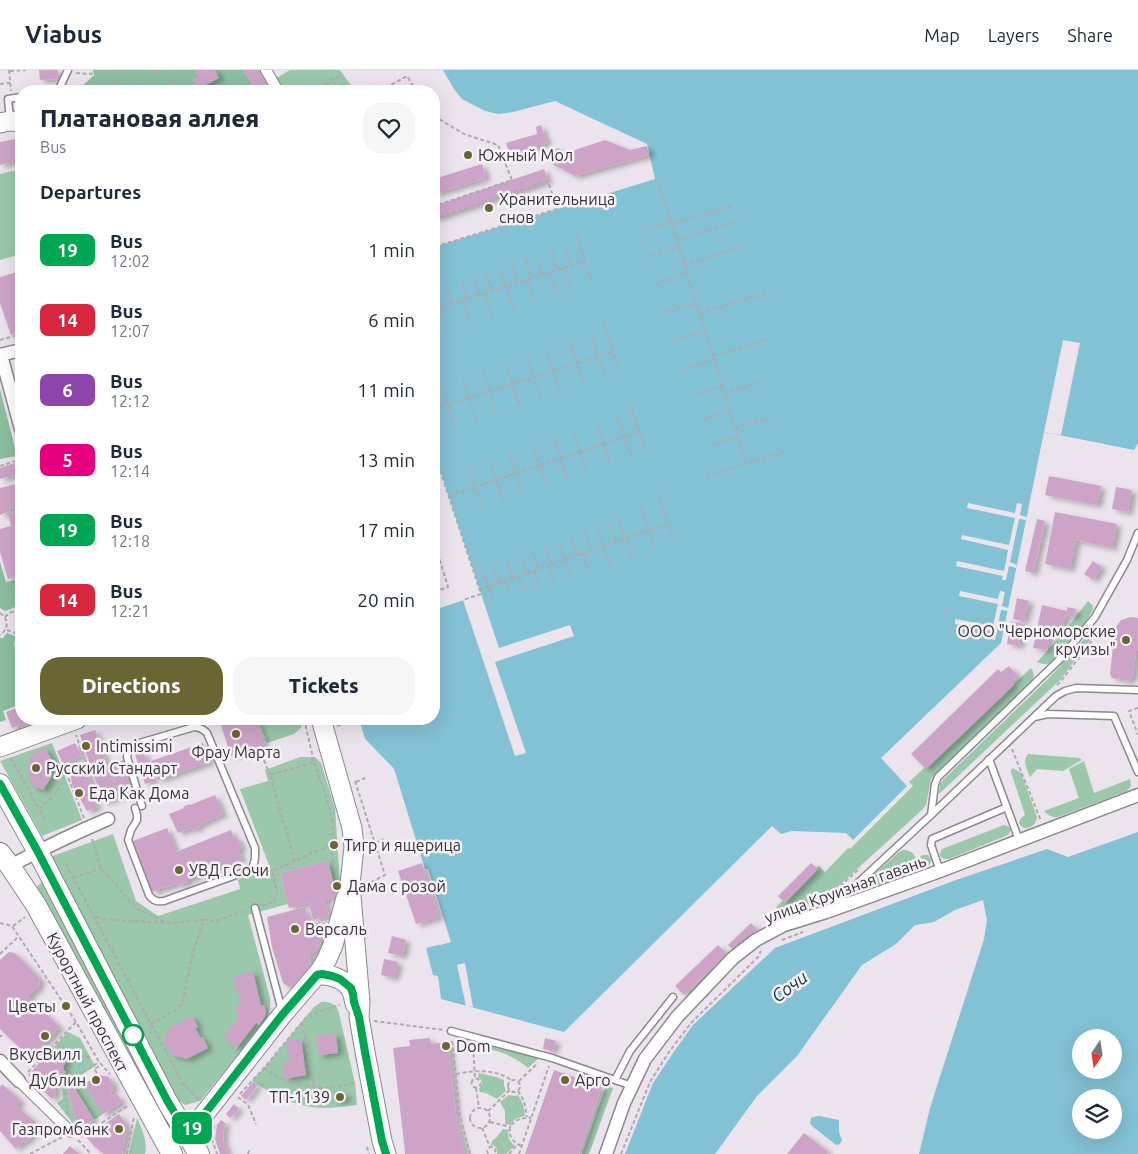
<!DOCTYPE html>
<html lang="en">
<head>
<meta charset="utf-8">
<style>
	:root { --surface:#fff; --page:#f6f6f7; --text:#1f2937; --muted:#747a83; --line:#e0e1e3; --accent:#6a6633 }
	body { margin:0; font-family:Ubuntu,sans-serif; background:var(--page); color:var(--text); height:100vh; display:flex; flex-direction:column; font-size:19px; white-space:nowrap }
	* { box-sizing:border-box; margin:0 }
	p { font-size:16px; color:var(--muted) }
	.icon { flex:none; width:28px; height:28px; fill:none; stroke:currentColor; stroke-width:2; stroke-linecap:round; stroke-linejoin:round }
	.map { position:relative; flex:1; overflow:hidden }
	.side { position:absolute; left:15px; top:15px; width:425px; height:640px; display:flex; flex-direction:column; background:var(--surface); border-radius:20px; box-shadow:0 5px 20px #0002 }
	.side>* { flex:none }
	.badge { padding:0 10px; border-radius:8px; font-size:18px; line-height:32px }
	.needle { width:32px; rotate:193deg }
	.tools { position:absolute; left:1072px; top:959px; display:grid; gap:10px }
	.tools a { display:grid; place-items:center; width:50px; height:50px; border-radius:50%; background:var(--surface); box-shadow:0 5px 20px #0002; font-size:25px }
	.map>.badge { position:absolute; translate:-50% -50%; box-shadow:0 0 0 2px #fff }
	h2 { padding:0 25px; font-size:19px; line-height:45px }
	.round { display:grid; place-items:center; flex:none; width:52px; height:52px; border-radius:20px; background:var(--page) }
	.overview { display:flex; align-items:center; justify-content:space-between; height:85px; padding:0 25px }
	h1 { font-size:24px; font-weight:800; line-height:38px }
	.button { display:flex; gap:10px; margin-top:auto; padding:10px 25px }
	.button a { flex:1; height:58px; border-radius:20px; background:var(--accent); color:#fff; font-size:20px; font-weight:800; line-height:58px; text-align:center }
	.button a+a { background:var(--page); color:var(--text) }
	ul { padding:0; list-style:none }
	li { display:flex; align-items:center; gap:15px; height:70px; padding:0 25px }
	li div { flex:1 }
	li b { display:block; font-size:19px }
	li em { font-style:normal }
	li .badge { min-width:55px; font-weight:700; text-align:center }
	header { display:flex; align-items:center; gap:30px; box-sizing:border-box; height:70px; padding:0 25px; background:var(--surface); border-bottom:1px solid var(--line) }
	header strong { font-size:24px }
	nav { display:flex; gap:28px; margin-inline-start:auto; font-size:18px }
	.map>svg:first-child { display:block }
</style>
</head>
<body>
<header>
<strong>Viabus</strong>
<nav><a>Map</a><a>Layers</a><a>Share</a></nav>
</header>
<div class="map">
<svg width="1138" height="1084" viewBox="0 0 1138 1084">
	<defs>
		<filter id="shadow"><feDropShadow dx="5" dy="3" stdDeviation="2.5" flood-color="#0004"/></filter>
	</defs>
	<rect width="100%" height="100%" fill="#ebe4ec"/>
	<path fill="#9bc7ab" d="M290,0H340L355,21H278L271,11Z
		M21,99V184L0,190V104Z
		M1088,531L1093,536C1093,540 1093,540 1091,543C1087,552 1056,592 1048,594C1044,595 1040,593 1037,592L1064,562Z
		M1085,568H1092L1060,610L939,724L940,714L944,709L1050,607Z
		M1031,598C1035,603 1034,608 1031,613L931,709L926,735L922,740L823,830L785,842L781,841L776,837L819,796L825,802L848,778L850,779L913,716L909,712Z
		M258,649H300L302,653L301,658L294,664L267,673Z
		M52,673L82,750L42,766L0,691Z
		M1028,684L1079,688L1082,690L1063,701L1037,699L1030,707C1027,699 1022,692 1028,684Z
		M300,687H315L321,693L335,738L341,826L337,812H333L328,791L280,803L288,834L248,845L270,928C271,937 269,943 265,952L200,1031L185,1035L176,1029L50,787L113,764L136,831L158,846L240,819L238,810L269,795L240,719L268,711L265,700Z
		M1084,691L1094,723L1130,709L1131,716L1127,721L1058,747C1052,748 1048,745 1044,741L1079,728L1069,699Z
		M1013,698L1021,703L1037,747C1036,755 1030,760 1022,757L1019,753L1021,748L1025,745L1011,702V700Z
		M1004,755C1008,756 1010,757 1011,760L1008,765L949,789H944L940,786V783L942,779Z
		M903,780H906L913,783L916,789L923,785H928L931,789V792L928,797L873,818L868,810L899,782Z
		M43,812L177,1063L170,1067L166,1062L133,989L36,817Z
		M321,932C329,931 334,934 338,939L355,1013L357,1035C346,1036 333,1038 322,1038C293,1036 276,1026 252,1011L264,998L314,937Z
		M68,962L80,968L95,996L79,1006L103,1044L96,1049L93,1048L72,1014L67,1017L78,1060L57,1033L63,1029L61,1007L66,1002L64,1000L63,996L67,991L64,988V986L54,977Z
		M474,970L540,987L528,998C514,986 494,977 475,979Z
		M479,1003L496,1007L504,1010V1016L506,1021L497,1029L486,1023L480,1022L479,1019L482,1014L481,1010L478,1007Z
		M606,1016L613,1018L589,1084H582Z
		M509,1025L515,1026L518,1025L523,1034L525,1046L515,1049L510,1055L505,1054V1041L500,1032Z
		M137,1048C142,1059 148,1072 145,1084H129Z
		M503,1059L509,1060C507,1067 509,1071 515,1076L506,1084H497C498,1080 496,1075 491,1075L492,1071L497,1067Z"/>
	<path fill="#8cbe9f" d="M93,0H243L256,21H72L78,20L94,5Z
		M0,319L17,386L0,389Z
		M0,492L6,512L19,509L21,515V535L5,541L0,538Z
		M7,563L17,567L14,573L16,581L21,586L17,600L21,602V634L3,641L6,650L0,652V568H3Z"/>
	<path fill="#83c1d4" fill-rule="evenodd" d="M443,0H1138V373L1134,380L1044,362L1001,573L881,688L907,716L853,770L846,763L792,761L781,764L772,756L564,962L441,929L438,906L433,905L426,878L450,872L427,799H425L394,699L365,669L359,649H434V540L481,524L434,382V177L655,109L647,74L555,31L513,42L498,44L485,41L462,29L454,19Z
		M1138,762V1084H919L930,1038L984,869L987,850L983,830L955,840L934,852L915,855L896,874L862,895L797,986L757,1026L715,1084H625L653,1013L673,983L693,955L775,878L956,810L1047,779L1068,787ZM1081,968H1114V1000H1081ZM1081,1028H1114V1060H1081Z
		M819,1046L839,1050V1062L842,1070L840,1074L836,1075L812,1056L810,1053L811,1048L813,1047Z"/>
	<path fill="#ebe4ec" d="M556,137L557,139L434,177V175Z
		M1063,270L1080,273L1061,365L1044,362Z
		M434,382L499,578L570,555L574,566L495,592L526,683L515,686L463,530L434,540V538L478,522L434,390Z
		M968,433L1015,443L1017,433L1022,434L1020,445L1027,447L1026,450L1019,449L1010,492L1017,495L1016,498L1009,496L1006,510H1002L1003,506L956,496L957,491L1004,501L1008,480L961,469L962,465L1009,475L1015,448L967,438Z
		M960,521L998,529L1000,521L1005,522L1002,536L1008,538V541L1001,540L995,570L990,569L992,561L955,554V549L993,556L998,534L959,526Z
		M357,649H359L365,669L394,699L424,799H428L451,872L440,875L439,872L448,870L426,802H424L422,800L391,700L363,671Z
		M465,893L473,937L466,936L457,895Z"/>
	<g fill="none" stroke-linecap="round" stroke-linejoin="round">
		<path stroke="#83c1d4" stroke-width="3" d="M74,978L75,982L81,991L79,996"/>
	</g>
	<path fill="#cda4c8" filter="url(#shadow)" d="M39,0H58L59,9L40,10Z
		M194,0H215L219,8L198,19L192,9L198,7Z
		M243,0H265L278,21H256Z
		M541,55L547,73L510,85L506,73L537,64L536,57Z
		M21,68V90L0,95V72Z
		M605,70L630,80L647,76L649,85L575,106L549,92L545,82L559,78L566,83Z
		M482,94L486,108L434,124V109Z
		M544,99L548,111L434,149V136Z
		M21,201V262L11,265L0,233V207Z
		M14,393L17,404L0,409V398Z
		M1049,406L1101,416L1097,435L1045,425Z
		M19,413L21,421V435L10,439L11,441L0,445V418Z
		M1116,417L1132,420L1128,442L1112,439Z
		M21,440V505L8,509L0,482V459L11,456L8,444Z
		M1055,442L1117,454L1112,478L1076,470L1070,499L1045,494Z
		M1037,449L1045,451L1033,503L1025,501Z
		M1093,491L1102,497L1093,510L1084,504Z
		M1017,528L1029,531L1024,551L1013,549Z
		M1042,535L1067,541V537L1076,539L1074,547L1066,545L1062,559L1051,557L1047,580L1033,578Z
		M1131,547L1138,548V581H1136L1133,607L1129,611L1112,608L1110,604L1115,558L1121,550Z
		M1011,551L1023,554L1019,576L1007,574Z
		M1009,596L1018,606L1011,612L1014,615L926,699L911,684L998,599L1001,602Z
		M21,636V649H38L12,658L6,642Z
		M219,649H256L265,674L231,686Z
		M95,660L118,727L103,732L80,665Z
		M75,673L82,686L63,694L57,681Z
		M203,673L210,692L158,710L151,691Z
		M45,678L54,694L50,698L52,706L43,720L37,717L36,719L33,715L29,706L28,698L30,689L35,682L38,679L39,680Z
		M143,681L154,712L145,714L135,684Z
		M123,690L135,721L120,727L109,695Z
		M85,696L93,719L90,721L97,737L87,741L72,714L71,708L72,702Z
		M215,725L223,744L199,755L200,757L193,760L192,758L178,763L169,744L184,738L183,737L189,734L190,735Z
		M167,758L176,782L231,760L234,768L237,767L242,778L238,780L242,789L187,810L188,812L180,815V814L178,815L177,813L165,818V817L152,822L133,771Z
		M328,791L333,812H337L341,826L325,830L329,846L313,850L309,833L289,838L280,803Z
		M422,793L439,847L416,854L398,801Z
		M811,793L818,799L785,833L778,826Z
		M305,837L310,855L320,852L321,872L317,879L311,884L310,896L307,905L298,915L292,917L287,916L283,913L272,877L267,847Z
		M751,853L757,859L734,881L728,875Z
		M392,866L406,870L402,886L388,883Z
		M718,875L727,884L684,925L675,916Z
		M9,882L15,883L39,908L40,910L39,916L28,927L60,957L30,988L0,959V890Z
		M384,889L398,892L394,908L381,905Z
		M253,901L261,936L264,935L266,941L265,946L259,955L256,953L236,979L224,966L239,947L235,941V938L238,935L241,934L233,907Z
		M192,946L198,957L195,958L201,968L203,967L208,978L187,989L172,985L164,972L169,958Z
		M336,964L338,983L319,985L316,966Z
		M430,968L431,974L448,972L457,1053L465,1084H405V1082L393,978L410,976L409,970Z
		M545,968L556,971L553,981L543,979Z
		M301,969L306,1005L285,1009L282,993L290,992L286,971Z
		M54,977L65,986L64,988L67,991L63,996L64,1000L66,1002L56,1011V1024L52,1029L28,1005Z
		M554,1000L602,1017L579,1084H525Z
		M99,1005L109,1007L114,1016L111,1024L112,1026L117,1024L122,1032L103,1044L84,1014Z
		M253,1012L258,1015L246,1030L241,1026Z
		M2,1014L21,1031L16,1036L39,1055L31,1063L33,1064L25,1073L23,1071L16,1079L0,1061V1017Z
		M72,1014L93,1048L92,1051L78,1060L67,1017Z
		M346,1023V1030L335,1031L334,1024Z
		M234,1034L239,1039L230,1048L226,1044Z
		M119,1044L127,1056L122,1084H104L95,1077L86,1067Z
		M221,1050L226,1054L224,1057L223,1070L228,1084H220L215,1069L217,1055Z
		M804,1063L828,1082L827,1084H787Z
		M70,1076L79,1084H63Z"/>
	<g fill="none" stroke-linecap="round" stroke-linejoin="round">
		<g stroke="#8d888e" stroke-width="9">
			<path id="service" d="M49,21L59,19L68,0
				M10,50L8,29L21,27
				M1034,647L1048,644L1114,646L1138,702
				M989,689L1019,770
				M135,738L137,745V750L131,760L128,770L149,825C153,831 157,832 164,831L250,800C256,794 255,786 255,778L207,663C203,659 200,657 194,657L133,675C129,678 128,681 127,687L142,736
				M931,745L935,714L938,707L1061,588L1095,547L1127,490L1138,463
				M940,801L931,775L932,769L1007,737
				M832,837L931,745L1056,626L1065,621L1076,618L1138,620
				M255,838L282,941
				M451,961L552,988L632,1016
				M615,1010L630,981L673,927"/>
		</g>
		<g stroke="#8d888e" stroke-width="12">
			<path id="pedestrian" d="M266,0L278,21
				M19,1011L71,1062"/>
		</g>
		<g stroke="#8d888e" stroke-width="15">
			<path id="minor" d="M0,285L21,280
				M1,285L21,359
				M10,796C42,779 75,763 108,749
				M0,991L19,1011
				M606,1084L624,1033L645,989L677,947L733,888L756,870L784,855L826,842L940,801L1138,725"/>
		</g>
		<g stroke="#8d888e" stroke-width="21">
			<path id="secondary" d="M0,53L10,51L21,52
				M321,649L352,758L354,777L350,814L360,932L359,947L365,982L382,1071L386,1084
				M0,677L77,649
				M317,905C330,904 347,909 352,922C354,926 354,930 355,934
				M188,1065L282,945L320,901L327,889L333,875L346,828"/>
		</g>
		<g stroke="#8d888e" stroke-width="22">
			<path id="primary" d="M0,714L38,782L168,1033L199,1084
				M0,783L10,796L36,835L172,1084"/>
		</g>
		<path stroke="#afaab0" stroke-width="2" stroke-dasharray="4 2.5" stroke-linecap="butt" d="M9,0L11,21
			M157,0L183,21
			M10,1L26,0
			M76,3C97,5 117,3 138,0
			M107,5L124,21
			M0,14L10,13
			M145,21L153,0
			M314,21L342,4
			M380,21L407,6L416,21
			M434,46L464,64L498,75L512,110L434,136
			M658,109L746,393
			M434,149L548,111L557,139L434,177
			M672,154L732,136
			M643,160L671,151
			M576,165L591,210
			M677,170L737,151
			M565,178L571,196
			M552,182L557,200
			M652,186L679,177
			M538,188L543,204
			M526,190L531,208
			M512,195L518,212
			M684,195L741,177
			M563,198L571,222
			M500,200L505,217
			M486,203L492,220
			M551,203L558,224
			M473,208L479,224
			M527,210L535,234
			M462,211L467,228
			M656,214L687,204
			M447,216L453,233
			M506,216L514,240
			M435,220L447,259
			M485,223L492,246
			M462,230L470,252
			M434,239L585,191
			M664,243L696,233
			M700,243L770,222
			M604,254L619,300
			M591,265L604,306
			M0,270L21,264
			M673,270L705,261
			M570,272L583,313
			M546,280L560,321
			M527,286L540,327
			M713,286L769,269
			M506,293L520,335
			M683,299L714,290
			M483,300L496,342
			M463,308L476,349
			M442,315L455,356
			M724,323L761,312
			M695,325L722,316
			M630,335L646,381
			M434,339L613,282
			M617,346L631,386
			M703,350L730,341
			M597,353L610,394
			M735,358L772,347
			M573,361L587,402
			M554,368L567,409
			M17,369L21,386
			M533,375L547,416
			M711,375L738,366
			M434,382L481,524L463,530
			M509,383L523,424
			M490,390L504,432
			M0,396L21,389
			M469,398L483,439
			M706,406L784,382
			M658,424L674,469
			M448,426L639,362
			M641,436L655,477
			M618,445L632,486
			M597,454L610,495
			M610,454L617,471
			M584,461L591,480
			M434,463L436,470L434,471
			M571,469L577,485
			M434,471L448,517L434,522
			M559,473L571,507
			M546,478L552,495
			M532,482L538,499
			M583,483L589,502
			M521,487L527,503
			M508,492L513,508
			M548,496L554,513
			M494,497L500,513
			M482,500L493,530
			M534,501L539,516
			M519,506L524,521
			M505,511L510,524
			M479,520L669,453
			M0,543C9,549 9,559 0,565
			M5,547L9,543L21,539
			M7,560L21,565
			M1057,615L1061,611L1094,568
			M1138,638L1129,641L1138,665
			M257,649L270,688
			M304,649L314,692
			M91,654L105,649
			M337,656L349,652
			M1012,679L1041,751
			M11,688L39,739C55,725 60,722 65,700L86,693L76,665
			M264,690L270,705
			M66,702L84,748
			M355,711L385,805L364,816
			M356,712L365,708
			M40,740L45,751
			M92,769L101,798L136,838L167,853
			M375,773L384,769
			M330,776L336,802
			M66,794L182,1012L198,1029
			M74,808L101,798
			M826,829L860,798
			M262,836C285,831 275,818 272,801C286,795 300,789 314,782C318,781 324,779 328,776C343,765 319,707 314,692L270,705L295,791
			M96,847L113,850L167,853L204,850
			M0,853L12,856L76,952L99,992L110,1004
			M13,856L25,847
			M782,870L803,862
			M0,884L18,867
			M374,951L444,960
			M302,953L315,1017
			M151,954L177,939L182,934L193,882L204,850L215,851L248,840
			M0,967L2,965
			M452,971L460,1046L470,1084
			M57,973C70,982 74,986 90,987
			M473,977L475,1009
			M264,998L279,1008L301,1015L325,1018L356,1013
			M28,1002L76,952
			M97,1003L94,999L101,995
			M456,1004C475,1000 495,999 511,1010
			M471.5 1013a4.5 4.5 0 1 1 9 0a4.5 4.5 0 1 1-9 0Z
			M508 1016a6 6 0 1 1 12 0a6 6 0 1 1-12 0Z
			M519,1011L538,993
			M476,1018L479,1038
			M518,1021L524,1031L527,1047
			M240,1024L264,998L308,945L340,935
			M238,1027L248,1035L256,1054
			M470 1048a10 10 0 1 1 20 0a10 10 0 1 1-20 0Z
			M488,1041L510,1020
			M68,1045L65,1014L99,992
			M490,1052L511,1057
			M214,1056L212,1069L217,1084
			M482,1058L490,1077C495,1076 497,1080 494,1084
			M80,1067L129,1035
			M78,1070L91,1084
			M521,1076C501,1066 509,1046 531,1048
			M367,1077L369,1084
			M30,1084L62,1067
			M127,1084L134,1047
			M248,1084L250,1079
			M488,1084L487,1081L490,1077
			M509,1084L517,1075
			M519,1084L549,996
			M621,1084L650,1012L669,982L691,953L758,887L761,881"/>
		<use href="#service" stroke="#fff" stroke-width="6"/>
		<use href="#pedestrian" stroke="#fff" stroke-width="10"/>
		<use href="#minor" stroke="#fff" stroke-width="12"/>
		<use href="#secondary" stroke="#fff" stroke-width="19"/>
		<use href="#primary" stroke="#fff" stroke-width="20"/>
	</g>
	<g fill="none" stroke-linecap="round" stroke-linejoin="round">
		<g stroke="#fff" stroke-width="11">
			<path id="line" d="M0,714L38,782L168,1032L188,1065L282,945L317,905L322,904L332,906L340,909L351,918L353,924L354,932L359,947L365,982L382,1071L386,1084"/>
		</g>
		<use href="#line" stroke="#00a651" stroke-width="8"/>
	</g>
	<g fill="#6a6633" stroke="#f8f2f9" stroke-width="2">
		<circle cx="468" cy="85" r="5"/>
		<circle cx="489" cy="138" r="5"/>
		<circle cx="1126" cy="570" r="5"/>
		<circle cx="236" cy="664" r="5"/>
		<circle cx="86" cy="676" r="5"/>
		<circle cx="36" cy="698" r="5"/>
		<circle cx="79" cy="723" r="5"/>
		<circle cx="334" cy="775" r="5"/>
		<circle cx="179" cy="800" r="5"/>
		<circle cx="337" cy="816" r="5"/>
		<circle cx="295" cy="859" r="5"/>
		<circle cx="66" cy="936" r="5"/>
		<circle cx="45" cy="966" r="5"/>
		<circle cx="446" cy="976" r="5"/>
		<circle cx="96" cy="1010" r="5"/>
		<circle cx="565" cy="1010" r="5"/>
		<circle cx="340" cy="1027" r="5"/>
		<circle cx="119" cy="1059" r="5"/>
	</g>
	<circle fill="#fff" stroke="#00a651" stroke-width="2.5" cx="133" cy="965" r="10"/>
	<g text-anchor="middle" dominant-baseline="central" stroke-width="5" stroke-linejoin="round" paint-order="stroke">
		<g font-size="16" fill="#363437" stroke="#f8f2f9" text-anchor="start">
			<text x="478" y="85">Южный Мол</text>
			<text x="499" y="129">Хранительница<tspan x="499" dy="18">снов</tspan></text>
			<text x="1116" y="561" text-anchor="end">ООО "Черноморские<tspan x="1116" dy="18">круизы"</tspan></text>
			<text x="96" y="676">Intimissimi</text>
			<text x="236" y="682" text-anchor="middle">Фрау Марта</text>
			<text x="46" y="698">Русский Стандарт</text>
			<text x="89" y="723">Еда Как Дома</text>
			<text x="344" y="775">Тигр и ящерица</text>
			<text x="189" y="800">УВД г.Сочи</text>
			<text x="347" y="816">Дама с розой</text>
			<text x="305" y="859">Версаль</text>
			<text x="56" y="936" text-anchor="end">Цветы</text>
			<text x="456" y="976">Dom</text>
			<text x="45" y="984" text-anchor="middle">ВкусВилл</text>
			<text x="86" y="1010" text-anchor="end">Дублин</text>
			<text x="575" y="1010">Арго</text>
			<text x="330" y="1027" text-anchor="end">ТП-1139</text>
			<text x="109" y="1059" text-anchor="end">Газпромбанк</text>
		</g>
		<g font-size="16" fill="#363437" stroke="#f8f2f9">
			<text transform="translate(845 819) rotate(-20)">улица Круизная гавань</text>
			<text transform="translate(88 932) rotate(62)">Курортный проспект</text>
		</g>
		<g font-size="18" font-style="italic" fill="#17363f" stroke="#f8f2f9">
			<text transform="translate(789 916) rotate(-36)">Сочи</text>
		</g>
	</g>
</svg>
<div class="tools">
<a><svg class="needle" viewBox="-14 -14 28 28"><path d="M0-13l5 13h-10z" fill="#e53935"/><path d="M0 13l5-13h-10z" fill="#747a83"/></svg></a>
<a><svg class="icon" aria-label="layers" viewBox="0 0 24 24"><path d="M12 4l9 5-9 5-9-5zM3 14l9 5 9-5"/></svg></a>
</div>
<b class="badge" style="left:192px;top:1058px;background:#00a651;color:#fff">19</b>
<section class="side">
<div class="overview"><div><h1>Платановая аллея</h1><p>Bus</p></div><a class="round"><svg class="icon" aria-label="heart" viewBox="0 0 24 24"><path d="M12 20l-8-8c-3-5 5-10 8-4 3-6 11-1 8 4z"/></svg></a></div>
<h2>Departures</h2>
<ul>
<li><span class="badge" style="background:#00a651;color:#fff">19</span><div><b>Bus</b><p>12:02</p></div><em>1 min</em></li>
<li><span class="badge" style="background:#d7263d;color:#fff">14</span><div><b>Bus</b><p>12:07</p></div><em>6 min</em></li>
<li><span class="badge" style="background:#8e44ad;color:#fff">6</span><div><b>Bus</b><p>12:12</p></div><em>11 min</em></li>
<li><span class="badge" style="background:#e6007e;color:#fff">5</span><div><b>Bus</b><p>12:14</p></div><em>13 min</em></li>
<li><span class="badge" style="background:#00a651;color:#fff">19</span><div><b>Bus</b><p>12:18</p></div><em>17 min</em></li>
<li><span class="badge" style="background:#d7263d;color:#fff">14</span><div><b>Bus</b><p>12:21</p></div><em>20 min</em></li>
</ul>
<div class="button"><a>Directions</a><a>Tickets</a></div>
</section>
</div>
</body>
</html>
